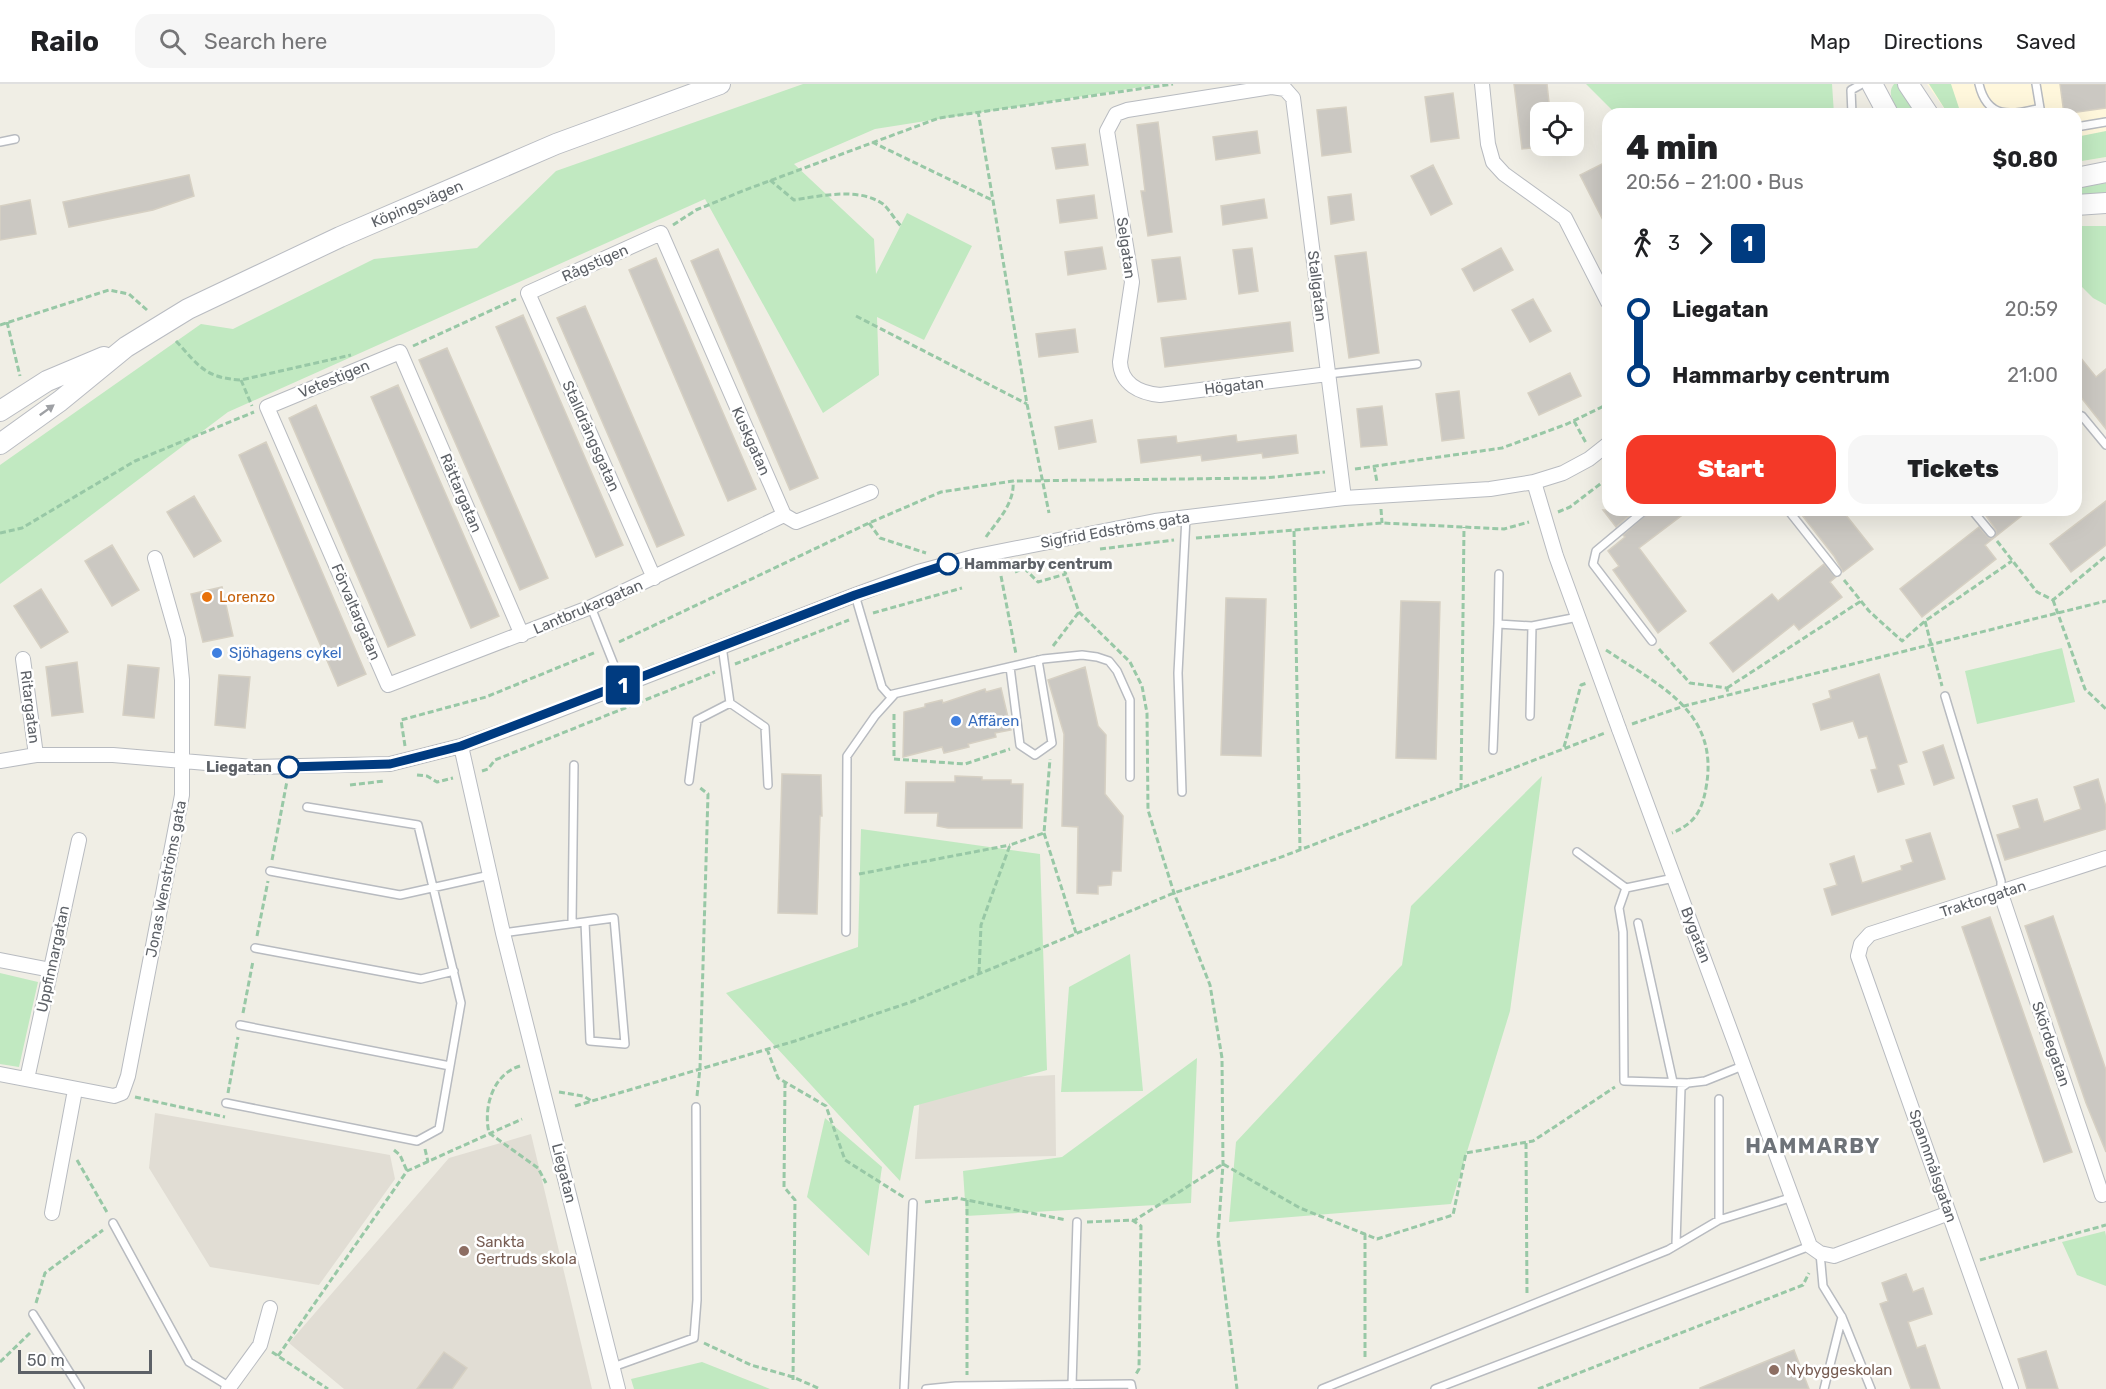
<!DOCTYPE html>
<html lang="en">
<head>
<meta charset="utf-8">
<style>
	:root { --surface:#fff; --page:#f6f6f6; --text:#202124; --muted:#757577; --line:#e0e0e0; --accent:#f43928 }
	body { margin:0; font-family:Rubik,sans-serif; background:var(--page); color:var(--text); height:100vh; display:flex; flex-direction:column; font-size:22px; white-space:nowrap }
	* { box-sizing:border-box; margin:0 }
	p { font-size:20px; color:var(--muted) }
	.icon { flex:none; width:33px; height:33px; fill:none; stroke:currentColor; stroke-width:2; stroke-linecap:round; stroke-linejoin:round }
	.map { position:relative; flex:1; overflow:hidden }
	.side { position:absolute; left:1602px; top:24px; width:480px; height:408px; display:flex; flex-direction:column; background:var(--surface); border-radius:18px; box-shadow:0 6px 24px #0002 }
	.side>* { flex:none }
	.badge { padding:0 12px; border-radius:4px; font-size:21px; line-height:39px }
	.buttons { position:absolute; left:1530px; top:18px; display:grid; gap:12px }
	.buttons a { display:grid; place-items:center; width:54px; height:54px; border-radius:12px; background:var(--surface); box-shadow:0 6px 24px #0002; font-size:30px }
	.scale { position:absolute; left:18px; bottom:15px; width:134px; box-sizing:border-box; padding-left:6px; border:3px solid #5d6167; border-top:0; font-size:16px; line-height:21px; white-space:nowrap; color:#5d6167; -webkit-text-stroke:4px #fff; paint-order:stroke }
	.map>.badge { position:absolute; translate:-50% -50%; box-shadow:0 0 0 3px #fff }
	.legs { display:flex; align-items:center; gap:9px; height:66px; padding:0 24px; font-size:20px }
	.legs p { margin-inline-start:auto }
	.head { display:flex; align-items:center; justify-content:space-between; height:102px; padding:0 24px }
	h1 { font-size:33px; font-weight:800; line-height:45px }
	.cta { display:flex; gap:12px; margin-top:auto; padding:12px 24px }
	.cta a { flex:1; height:69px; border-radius:18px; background:var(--accent); color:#fff; font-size:24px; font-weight:800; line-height:69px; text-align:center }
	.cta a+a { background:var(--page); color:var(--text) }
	ul { padding:0 24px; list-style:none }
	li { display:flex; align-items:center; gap:21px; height:66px; font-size:22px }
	li i { display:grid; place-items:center; width:9px; height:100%; margin:0 8px; background:currentColor }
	li i::after { content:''; width:15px; height:15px; margin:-8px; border:4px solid; border-radius:50%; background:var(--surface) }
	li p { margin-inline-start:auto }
	li:first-child i { background:linear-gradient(#0000 50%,currentColor 0) }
	li:last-child i { background:linear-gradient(currentColor 50%,#0000 0) }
	header { display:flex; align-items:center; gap:36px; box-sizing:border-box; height:84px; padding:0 30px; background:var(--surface); border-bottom:2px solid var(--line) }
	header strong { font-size:28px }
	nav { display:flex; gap:33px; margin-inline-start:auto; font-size:21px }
	.search { width:420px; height:54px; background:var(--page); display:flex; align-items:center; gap:15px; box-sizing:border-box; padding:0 21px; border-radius:18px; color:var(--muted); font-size:22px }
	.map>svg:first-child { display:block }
</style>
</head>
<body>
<header>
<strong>Railo</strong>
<div class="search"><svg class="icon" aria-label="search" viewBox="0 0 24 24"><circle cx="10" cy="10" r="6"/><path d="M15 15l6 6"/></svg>Search here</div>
<nav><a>Map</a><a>Directions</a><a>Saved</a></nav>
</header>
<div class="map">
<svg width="2106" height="1305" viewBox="0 0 2106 1305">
	<rect width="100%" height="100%" fill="#f0eee5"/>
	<path fill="#fff7dc" d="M1927,0H2106V73L2076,78V30H1948Z"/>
	<path fill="#e1ddd4" d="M1055,991L1056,1072L915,1075L921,999Z
		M155,1029L390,1071L395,1095L319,1201L210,1183L149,1084Z
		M531,1050L592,1305H344L289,1259L449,1074Z"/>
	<path fill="#c1e9c1" d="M803,0H1160L875,45L794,80L874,155L876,190L907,129L972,162L924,256L877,233L879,291L823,329L705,115L228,328L0,500V381L201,240L233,245L374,175L477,164L556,87Z
		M1586,0H1832L1834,30H1616Z
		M1894,0H1899L1918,30H1900C1895,20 1886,10 1894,0Z
		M1929,0H1951L1961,30H1948Z
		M2106,47V73L2076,78V53Z
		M2106,99V109L2076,111V104Z
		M2076,142H2106V221L2093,214L2076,197Z
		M2062,564L2075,618L1977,640L1965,587Z
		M1542,692L1510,927L1451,1120L1229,1138L1236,1058L1402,881L1411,822Z
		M861,745L1040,770L1047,986L914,1022L900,1097L726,909L858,863Z
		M1130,870L1143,1007L1061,1008L1069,903Z
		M0,889L38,898L19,983L0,980Z
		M1197,974L1191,1119L966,1132L963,1087L1062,1073Z
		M825,1034L882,1083L869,1172L807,1113Z
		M2105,1147L2106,1152V1202L2077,1191L2062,1158Z
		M702,1278L770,1305H634L631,1295Z"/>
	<path fill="#cbc8c2" stroke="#d6d0c3" stroke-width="1.5" d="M1514,0H1547L1550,28H1540V63L1522,65Z
		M2060,0H2106V24L2064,30Z
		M1453,9L1459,54L1431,58L1425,13Z
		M1346,23L1351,68L1322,72L1317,26Z
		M1158,38L1172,148L1148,152L1141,107H1145L1137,41Z
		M1257,47L1260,69L1216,76L1213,53Z
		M1085,60L1088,81L1056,85L1052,64Z
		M1608,77V146L1580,91Z
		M1433,81L1452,120L1431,131L1411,92Z
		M189,91L194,112L153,126L69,143L63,118Z
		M1351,110L1354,136L1331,140L1328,113Z
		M1094,111L1097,134L1060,139L1057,116Z
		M1264,115L1267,134L1223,141L1221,122Z
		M30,116L36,150L0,156V122Z
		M1102,163L1106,185L1068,191L1065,168Z
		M1252,164L1258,207L1239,210L1233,166Z
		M1501,164L1513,186L1474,207L1462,185Z
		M718,165L818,394L790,406L691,177Z
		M1366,168L1379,269L1349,274L1335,172Z
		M1180,173L1186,215L1158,218L1152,176Z
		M656,174L756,405L728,417L629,186Z
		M1533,215L1551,247L1530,258L1512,226Z
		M585,222L684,451L657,463L557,234Z
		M523,231L623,461L596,473L496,243Z
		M1290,238L1293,267L1165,283L1161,254Z
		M1075,245L1078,268L1039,273L1036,250Z
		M447,264L548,494L520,506L419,276Z
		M2076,268L2096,293L2106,285V345L2076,307Z
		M1570,289L1581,312L1539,331L1528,309Z
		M398,301L499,532L471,544L371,313Z
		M1459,307L1464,354L1442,357L1436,310Z
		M316,321L415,551L388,563L289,334Z
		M1382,322L1387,361L1361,363L1357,325Z
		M1092,336L1096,358L1059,365L1055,343Z
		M1236,351L1237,358L1296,351L1298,369L1263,374L1262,369L1202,377L1201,371L1141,379L1138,356L1176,352L1177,359Z
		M266,358L366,590L338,602L239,371Z
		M194,412L221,457L194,473L167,428Z
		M2106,417V461L2071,488L2050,460Z
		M1603,426H1636L1616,443Z
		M1651,426H1689L1639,464L1686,527L1658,549L1613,486L1619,482L1608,467L1625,453L1623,451Z
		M1798,426H1842L1873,465L1843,488L1834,472Z
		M1982,426H2029L1985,461L1996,475L1922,533L1900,505L1979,443L1989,454L1995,453L1996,446Z
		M112,461L139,506L112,522L85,477Z
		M1824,480L1836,493L1830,498L1842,513L1799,546L1794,540L1733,588L1710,559L1772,510L1778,517Z
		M222,503L233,552L203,558L191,510Z
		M41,505L68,548L41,564L14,522Z
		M1226,514L1266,515L1261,672L1221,671Z
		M1401,517L1440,518L1436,675L1396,674Z
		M77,578L83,628L52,632L46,583Z
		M128,581L159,584L154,634L123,631Z
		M1085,583L1098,642L1106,651L1105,710L1123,732L1121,787H1112L1111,801L1098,802V810L1077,809L1078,743L1062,742L1064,650L1048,596Z
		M1879,590L1907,678L1898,681L1904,700L1878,708L1871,686L1877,685L1867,652L1859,654L1853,637L1821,646L1813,620L1831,614L1829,607Z
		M219,591L250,593L245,644L215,641Z
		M1001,604L1011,646L995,649L996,653L968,660L969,663L944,669L942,663L903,673L904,628L925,623V620L942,616L943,619L985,605L986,608Z
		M1943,661L1954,694L1934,701L1923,668Z
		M782,690L821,691L822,732H820L817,830L778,829Z
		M955,692L982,693V696H1011V700H1023L1022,744H948L937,742L938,729H905L906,698H955Z
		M2098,695L2106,723V745L2005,776L1997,751L2020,744L2013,722L2037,715L2044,738L2081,725L2074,703Z
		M1930,749L1945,795L1832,831L1824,805L1837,801L1830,780L1854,772L1862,799L1902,786L1901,782L1913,778L1906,756Z
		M2053,832L2106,986V1068L2086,1019L2025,842Z
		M1990,833L2072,1068L2044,1078L1962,843Z
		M1906,1190L1913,1208L1923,1204L1932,1230L1908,1238L1917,1264L1925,1261L1940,1305H1911L1880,1220L1888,1217L1882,1199Z
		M1794,1266L1809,1305H1700V1304Z
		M2046,1267L2058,1305H2027L2018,1275Z
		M444,1268L467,1284L452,1305H417Z"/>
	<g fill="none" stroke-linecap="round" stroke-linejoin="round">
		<g stroke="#b8bbc0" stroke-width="10">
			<path id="service" d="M1979,0C1987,35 2011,32 2040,24L2036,0
				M1852,30L1851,6L1862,0
				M2076,43L2106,38
				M0,58L15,55
				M1328,290L1417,280
				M2076,330L2082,332L2106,361
				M1645,426L1596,467L1593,480L1652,557
				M1788,426L1837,488
				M1972,426L1991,449
				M855,511L882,603L889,611L1043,575L1082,571L1097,573L1109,577L1117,587L1130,616V693
				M591,523L622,601
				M1498,540L1499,490
				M722,562L730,619L765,643L768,701
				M1010,583L1020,661L1035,671L1052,659L1038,576
				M1945,612L2001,797V808
				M1530,632L1532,542
				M1493,666L1498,540L1532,542L1578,533
				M689,697L697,636L730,619
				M1182,708L1178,589L1186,433
				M1577,768L1626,804
				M270,787L400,811L490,791
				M1674,794L1626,804L1619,824L1623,848L1624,997L1688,999L1705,997L1745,981
				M572,839L574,681
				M1638,839L1673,998
				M846,848L847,672L875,632L894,611
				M503,849L614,834L625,960L590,957L585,838
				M255,864L421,895L454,887
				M240,941L450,982
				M226,1019L417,1057L439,1045L461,919L418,741L307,723
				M1719,1136V1015
				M113,1139L189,1278L230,1303
				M1676,1160L1681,1004L1688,999
				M1820,1169L1823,1202L1842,1233L1871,1305
				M33,1230L80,1305
				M613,1283L694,1254L697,1216L696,1023
				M1072,1301L1077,1138
				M904,1305L913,1119
				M926,1305L956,1302L1131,1300L1132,1305
				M1322,1305L1668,1166L1719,1136L1793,1113
				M1435,1305L1810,1162
				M1824,1305L1842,1233"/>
		</g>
		<g stroke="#b8bbc0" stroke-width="16">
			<path id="minor" d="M1482,0L1488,60L1493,78L1504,90L1565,134L1608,218
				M1328,290L1160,311C1140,309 1121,300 1120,278L1132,198L1107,47L1116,30L1127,26L1272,3L1285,5L1293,14L1344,414
				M1534,398L1556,472L1615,634
				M784,431L796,438L871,408
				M654,494L528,209L661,149L784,431
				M522,551L400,268L267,323L388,601L591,523L784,431
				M23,575L36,671
				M1619,645L1810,1162L1820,1169L1834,1172L1949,1129
				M461,662L503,849L618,1305
				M0,677L36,671H113L253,683L390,680L461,662L528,638L855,511L918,488L977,472L1155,437L1344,414L1490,405L1534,398L1563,389L1589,375L1608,360
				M2001,810L2102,1111
				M0,876L51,886
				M0,990L114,1012L122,1009L128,992L182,711V596L178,555L155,474
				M27,995L79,756
				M52,1129L75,1006
				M228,1305L260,1261L270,1224
				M2011,1305L1858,872L1861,860L1870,850L2106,774"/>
		</g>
		<g stroke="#b9bcc2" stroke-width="22">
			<path id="secondary" d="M1872,0L1888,30
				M1908,0L1928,30
				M2076,94L2106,88
				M2076,121L2106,119
				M0,327L47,297L104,273
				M0,360L60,317L126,263L188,225L340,153L556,60L720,0"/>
		</g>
		<path stroke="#98c8a6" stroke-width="3" stroke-dasharray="6 3" stroke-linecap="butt" d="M978,27L1027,320L1049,429
			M872,58L992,116
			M770,96L794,116C820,112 859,103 883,120C889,125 895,136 901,142
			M673,141L696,126L745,106L939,34L1173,0
			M856,232L1027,320
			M7,238L20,292
			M0,241L109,206L129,210L147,226
			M176,257C199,282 205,294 241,296L351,271
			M413,262L516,215
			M241,296L252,322
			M1574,337L1586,359
			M1374,382L1377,398
			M1355,385L1502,364L1567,340L1608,320
			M1381,425L1382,439
			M1558,428L1570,423L1608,394
			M869,439L880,454L926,469
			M1294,447L1300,766
			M0,449L22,444L135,377L254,328
			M986,453C998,436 1015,419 1013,397
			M1196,454L1382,439L1504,445L1529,438
			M1997,457L2037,508L2053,516L2106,472
			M1100,465L1174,456
			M1024,484L1038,498L1066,490
			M1064,485L1079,528L1130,578L1142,602L1147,629L1148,726L1174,809L1210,901L1222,974L1223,1080L1218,1153L1237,1305
			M1015,488L1041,477
			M1001,492L1016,570
			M1844,496L1869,527L1902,557L1925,537L2012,477
			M2053,516L2085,605L2106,625
			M873,529L962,504
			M1925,537L1942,602
			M619,558L869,439L941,408L1013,397L1264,394L1325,388
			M1053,562L1079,528
			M1659,565L1690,599L1727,604L1728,611
			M1606,566C1660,602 1720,628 1706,704C1702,727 1694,740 1672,749
			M735,580L849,536
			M1727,604L1861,517
			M894,630V675L965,680L1010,665
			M1632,640L1684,622L2106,517
			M405,662L401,636L486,613L596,568
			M1564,663L1581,601L1587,599
			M482,687L488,685L495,676L715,588
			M417,691L427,692L437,698L453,694
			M350,701L384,697
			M1461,705L1464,443
			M1044,749L1076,849
			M272,776L287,697
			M859,790L1010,761
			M257,852L268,797
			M979,889L981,841L1010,761L1044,749L1050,675
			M243,929L253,877
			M767,965L778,994L826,1022L845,1076L905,1114
			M520,982C493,990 483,1023 489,1049L538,1084L546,1099
			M785,998L784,1103L795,1116L793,1296
			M559,1008L583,1012L592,1017
			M228,1009L238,953
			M697,1012L700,984L708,710L699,703
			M135,1013L225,1033
			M575,1022L795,957L911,918L1174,809L1276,775L1605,649
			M1526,1059L1527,1211
			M425,1065L428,1078
			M394,1066L400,1071L407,1087
			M77,1076L108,1130
			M967,1116V1291
			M925,1118L957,1114L1066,1136
			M1132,1136L1141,1142L1139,1285L1136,1290
			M1087,1138L1135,1136L1223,1080L1300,1124L1377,1155L1453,1131L1466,1069L1533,1057L1615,1003
			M1365,1150V1274
			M1980,1176L2106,1141
			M36,1219L45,1189L103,1146
			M704,1259L751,1281L793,1293L820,1305
			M272,1268L328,1305
			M278,1272L407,1087L522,1035
			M0,1278L30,1249
			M1538,1305L1803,1201L1809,1189"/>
		<use href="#service" stroke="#fff" stroke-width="7"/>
		<use href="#minor" stroke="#fff" stroke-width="14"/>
		<use href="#secondary" stroke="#fff" stroke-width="20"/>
		<g stroke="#b8bbc0" stroke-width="16" stroke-linecap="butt">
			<path id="minor-bridge" d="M1615,634L1619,645"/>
		</g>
		<use href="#minor-bridge" stroke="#fff" stroke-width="14"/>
	</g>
	<defs><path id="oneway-solid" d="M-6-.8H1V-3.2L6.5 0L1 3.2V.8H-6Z" transform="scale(1.5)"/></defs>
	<use fill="#9ea0a4" href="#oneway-solid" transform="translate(47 326) rotate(-36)"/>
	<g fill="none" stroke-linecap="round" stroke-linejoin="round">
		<g stroke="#fff" stroke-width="14">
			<path id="line-1" d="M289,683L390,680L461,662L855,511L948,480"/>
		</g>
		<use href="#line-1" stroke="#003b80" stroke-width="9"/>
	</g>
	<g fill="#fff" stroke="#003b80" stroke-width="3">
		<circle cx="948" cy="480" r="10"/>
		<circle cx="289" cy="683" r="10"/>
	</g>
	<circle fill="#e8710a" stroke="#fff" stroke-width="2" cx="207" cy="513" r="6"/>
	<g fill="#3f7fe0" stroke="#fff" stroke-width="2">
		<circle cx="217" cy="569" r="6"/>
		<circle cx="956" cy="637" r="6"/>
	</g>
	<g fill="#8d6e63" stroke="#fff" stroke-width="2">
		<circle cx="464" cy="1167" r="6"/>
		<circle cx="1774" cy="1286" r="6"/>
	</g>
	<g text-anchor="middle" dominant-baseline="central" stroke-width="5" stroke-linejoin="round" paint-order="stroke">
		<g font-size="15" fill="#5d6167" stroke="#fff">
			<text transform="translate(417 120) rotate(-23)">Köpingsvägen</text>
			<text transform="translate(1126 164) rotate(82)">Selgatan</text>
			<text transform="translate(595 179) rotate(-24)">Rågstigen</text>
			<text transform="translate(1317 202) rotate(83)">Stallgatan</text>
			<text transform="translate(334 295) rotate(-23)">Vetestigen</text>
			<text transform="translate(1234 302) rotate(-7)">Högatan</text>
			<text transform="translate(591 352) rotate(66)">Stalldrängsgatan</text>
			<text transform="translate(751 357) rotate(66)">Kuskgatan</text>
			<text transform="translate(461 409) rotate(67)">Rättargatan</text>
			<text transform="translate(1115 446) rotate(-10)">Sigfrid Edströms gata</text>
			<text transform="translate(588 523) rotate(-23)">Lantbrukargatan</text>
			<text transform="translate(356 528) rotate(67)">Förvaltargatan</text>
			<text transform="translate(30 623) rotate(83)">Ritargatan</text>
			<text transform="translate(166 795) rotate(-79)">Jonas Wenströms gata</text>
			<text transform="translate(1983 815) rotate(-18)">Traktorgatan</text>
			<text transform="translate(1696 851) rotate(69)">Bygatan</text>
			<text transform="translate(53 875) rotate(-78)">Uppfinnargatan</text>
			<text transform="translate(2051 960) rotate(71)">Skördegatan</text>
			<text transform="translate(1933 1082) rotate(71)">Spannmålsgatan</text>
			<text transform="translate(564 1089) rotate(76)">Liegatan</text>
		</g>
		<g font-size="15" font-weight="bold" fill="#5d6167" stroke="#fff" text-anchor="start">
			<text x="964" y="480">Hammarby centrum</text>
			<text x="272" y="683" text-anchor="end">Liegatan</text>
		</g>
		<g font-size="15" fill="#c56008" stroke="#fff" text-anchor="start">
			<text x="219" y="513">Lorenzo</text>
		</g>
		<g font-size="15" fill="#366cbe" stroke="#fff" text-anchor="start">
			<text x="229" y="569">Sjöhagens cykel</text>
			<text x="968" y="637">Affären</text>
		</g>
		<g font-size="15" fill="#785e54" stroke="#fff" text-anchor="start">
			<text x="476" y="1158">Sankta<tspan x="476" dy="17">Gertruds skola</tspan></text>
			<text x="1786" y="1286">Nybyggeskolan</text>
		</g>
		<g font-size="21" font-weight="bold" letter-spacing="1.5" fill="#6e7379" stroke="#fff">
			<text x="1813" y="1061">HAMMARBY</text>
		</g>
	</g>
</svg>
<div class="buttons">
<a><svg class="icon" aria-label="locate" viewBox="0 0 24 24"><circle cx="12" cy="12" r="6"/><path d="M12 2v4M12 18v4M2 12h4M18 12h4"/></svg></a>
</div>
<div class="scale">50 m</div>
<b class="badge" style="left:623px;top:601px;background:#003b80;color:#fff">1</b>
<section class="side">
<div class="head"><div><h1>4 min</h1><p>20:56 – 21:00 · Bus</p></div><b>$0.80</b></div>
<div class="legs"><svg class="icon" aria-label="walk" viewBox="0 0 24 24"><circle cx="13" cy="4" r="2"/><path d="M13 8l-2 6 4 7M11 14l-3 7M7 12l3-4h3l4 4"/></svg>3<svg class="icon" aria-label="forward" viewBox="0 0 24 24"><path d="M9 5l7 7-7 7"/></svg><b class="badge" style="background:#003b80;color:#fff">1</b></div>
<ul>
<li><i style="color:#003b80"></i><b>Liegatan</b><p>20:59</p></li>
<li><i style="color:#003b80"></i><b>Hammarby centrum</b><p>21:00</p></li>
</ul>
<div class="cta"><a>Start</a><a>Tickets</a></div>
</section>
</div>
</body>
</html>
